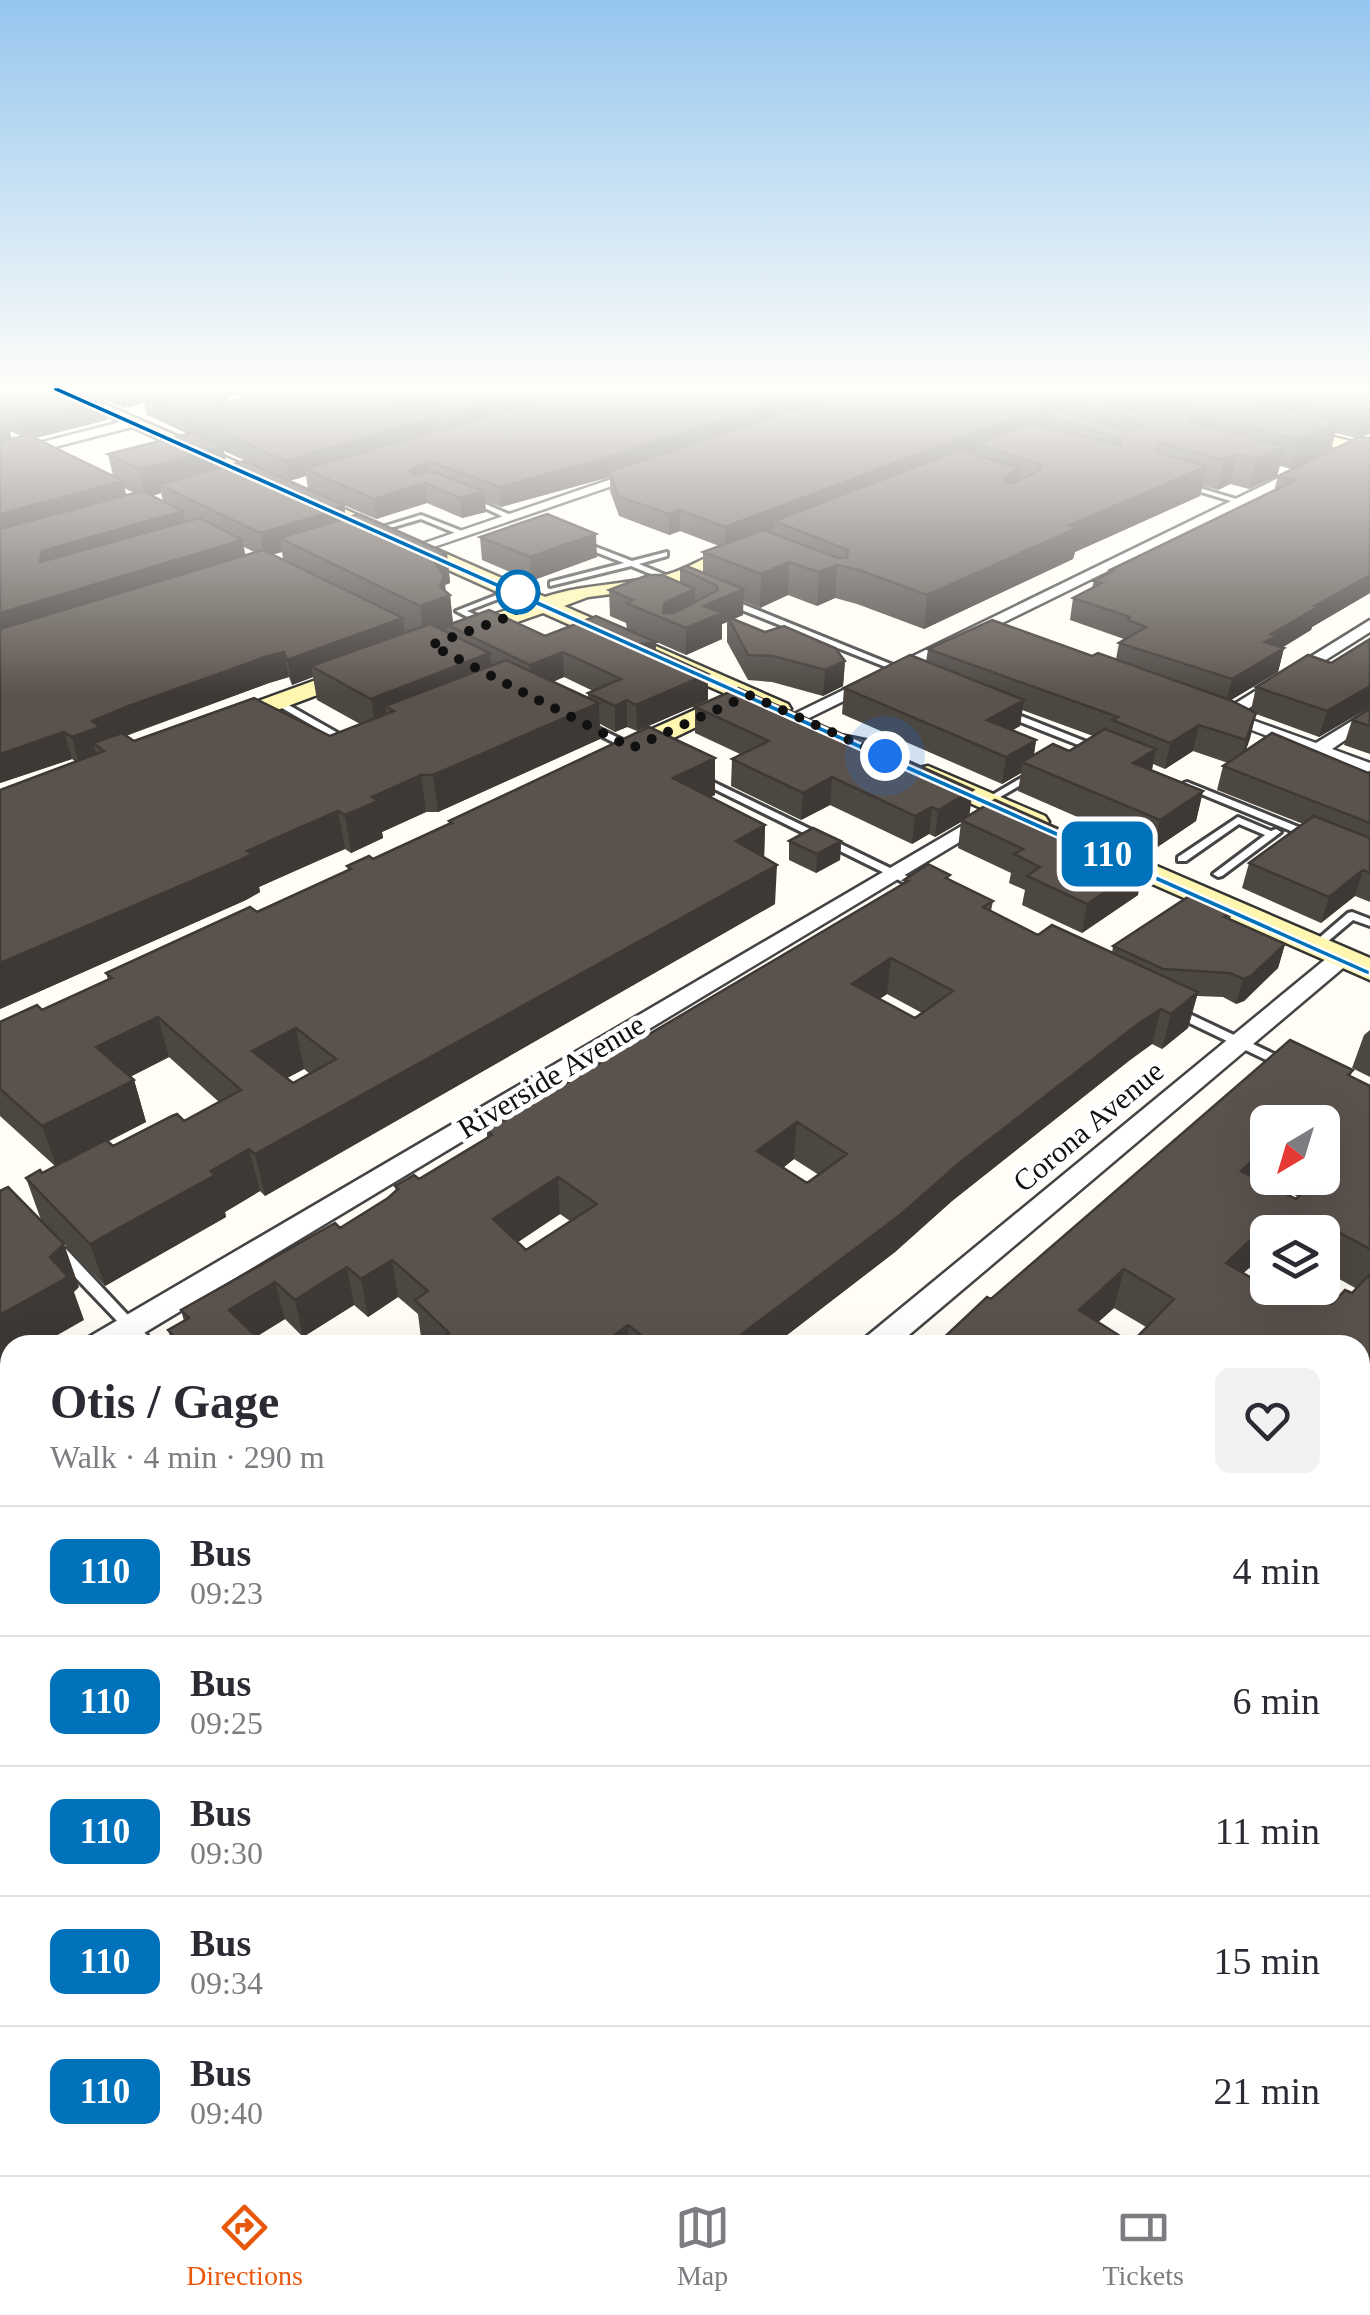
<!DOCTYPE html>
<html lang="en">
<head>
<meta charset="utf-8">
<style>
	:root { --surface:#fff; --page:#f2f2f3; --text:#2b2b33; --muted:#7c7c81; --line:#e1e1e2; --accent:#ea580c }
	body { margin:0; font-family:Georgia,serif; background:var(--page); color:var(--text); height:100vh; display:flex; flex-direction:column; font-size:38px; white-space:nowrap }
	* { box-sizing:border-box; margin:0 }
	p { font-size:32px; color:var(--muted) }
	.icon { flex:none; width:55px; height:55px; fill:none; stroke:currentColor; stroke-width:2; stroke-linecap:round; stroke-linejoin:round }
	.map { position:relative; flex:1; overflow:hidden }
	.side { position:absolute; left:0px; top:1335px; width:1370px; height:840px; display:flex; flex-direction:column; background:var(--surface); border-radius:30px 30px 0 0; box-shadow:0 10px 40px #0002 }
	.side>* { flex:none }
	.badge { padding:0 20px; border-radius:15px; font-size:35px; line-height:65px }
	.needle { width:65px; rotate:218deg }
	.fabs { position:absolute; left:1250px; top:1105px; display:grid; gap:20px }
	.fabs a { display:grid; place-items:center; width:90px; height:90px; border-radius:15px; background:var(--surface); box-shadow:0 10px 40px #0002; font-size:50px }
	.you { position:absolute; width:50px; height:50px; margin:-25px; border:8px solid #fff; border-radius:50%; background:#1a73e8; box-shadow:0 0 0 15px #1a73e833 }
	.map>.badge { position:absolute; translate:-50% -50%; box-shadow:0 0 0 5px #fff }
	.round { display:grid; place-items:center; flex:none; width:105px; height:105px; border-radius:15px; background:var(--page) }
	.summary { display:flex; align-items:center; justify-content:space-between; height:170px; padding:0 50px }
	h1 { font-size:48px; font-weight:800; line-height:75px }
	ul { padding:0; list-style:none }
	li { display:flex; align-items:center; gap:30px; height:130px; padding:0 50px; border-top:2px solid var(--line) }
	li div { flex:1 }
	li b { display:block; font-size:38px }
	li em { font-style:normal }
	li .badge { min-width:110px; font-weight:700; text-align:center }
	.tabs { display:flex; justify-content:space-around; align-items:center; height:140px; border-top:2px solid var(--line); background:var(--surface); font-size:28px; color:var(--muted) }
	.tabs a { display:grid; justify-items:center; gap:5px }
	.tabs .on { color:var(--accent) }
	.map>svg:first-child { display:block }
</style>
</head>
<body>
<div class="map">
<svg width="1370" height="2175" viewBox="0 0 1370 2175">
	<rect width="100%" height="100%" fill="#fffdf5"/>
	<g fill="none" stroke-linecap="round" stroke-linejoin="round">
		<g stroke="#444" stroke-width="6">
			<path id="lane" d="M1186,484L1243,501L1244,502L1241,504L1184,487V485Z
				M470,499H474L515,517L508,519L470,501Z
				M421,515L467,533L460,535L421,519L376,532L372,530Z
				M583,542L632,561L667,552V556L639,564L680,581L673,583L631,566L550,586V582L624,563L580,546L579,544Z
				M512,589L519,591L467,611L489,621V625H483L456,611Z
				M724,599H730L908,671L901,673L724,603Z
				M278,699L352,741L354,743L349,746L346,745L275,704V700Z
				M1006,710L1097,746L1099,748L1097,750H1091L1003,715V711Z
				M588,723L635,746L637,748L635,750H629L585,728L583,726Z
				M1033,771L1036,772V776L990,803L987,804L982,801Z
				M703,777L923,884L924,886L923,888H915L700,782V778Z
				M1187,782L1316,834L1317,836L1312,839L1308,838L1184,787V783Z
				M1238,817L1271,831L1276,829L1281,832L1222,876L1218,877L1213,874L1265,835L1239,824L1186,861H1178V857Z
				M1352,912L1370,919V926L1353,920L1320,948H1312L1310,946L1312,944L1348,913Z
				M1179,1009L1287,1060L1289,1063L1283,1067L1279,1066L1175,1016L1173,1013Z
				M61,1248L66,1249L156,1345H140L56,1257L54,1253L56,1249Z
				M913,2165H940L945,2175H918Z"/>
		</g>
		<g stroke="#444" stroke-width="5">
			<path id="street" d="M27,389L25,391L0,398V390Z
				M132,419L136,426L0,461V453Z
				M1301,467L1313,470L803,721H791L788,717Z
				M635,471L647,474L422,551L410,548Z
				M1370,620V632L1238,715L1316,743L1370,710V723L1332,749L1370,763V775L1215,716Z
				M989,810L996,812V820L124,1345H85L89,1337Z
				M1341,951L1352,958L1349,963L897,1345H862L866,1337L1333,953Z
				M10,1387V1415L0,1418V1390Z
				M1370,1701V1747L1360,1751V1705Z
				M1037,2165H1085L1081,2175H1033Z"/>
		</g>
		<g stroke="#333" stroke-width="5">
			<path id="secondary" d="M48,389H70L545,597C588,583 628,585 669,574C694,567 726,542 751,548L754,552L751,556L681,585L588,597L564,606L788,704L791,709L779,716L746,703L632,758H614L610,752L614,746L728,695L543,613L468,639H452L449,634L452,629L524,604Z
				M1289,426L1370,446V456L1283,435V427Z
				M360,664L368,666L372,671L368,676L235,726H217L213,721L217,716Z
				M928,766L1045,816L1049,822L1045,828H1025L919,780L915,774L919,768Z
				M1101,842L1370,958V980L1091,857L1087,851L1091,845Z
				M0,1634L10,1638V1694L0,1691Z
				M338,2165H406L410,2175H342Z"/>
		</g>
		<use href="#lane" fill="#fff" fill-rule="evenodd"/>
		<use href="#street" fill="#fff" fill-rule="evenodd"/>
		<use href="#secondary" fill="#fff6b0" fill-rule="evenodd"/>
		<g stroke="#c4262e" stroke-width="16">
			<path id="rail" d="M0,2017L10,2033
				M90,2165L96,2175"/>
		</g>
		<use href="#rail" stroke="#fff" stroke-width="12" stroke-dasharray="36" stroke-linecap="butt"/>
	</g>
	<path fill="#4d4742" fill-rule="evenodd" d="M19,389H79L102,400L107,420L35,438L113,476L108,454L188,434L147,415L144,403L123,408L80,389H1370V434L1360,437L1370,438V593L1312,627L1311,630L1282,648H1284L1278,672L1231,700L1251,710L1256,687L1308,655L1331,663L1370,639V707L1319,737L1256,714L1246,750L1272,733L1368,773L1370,772V902L1355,896L1321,923L1242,888L1249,863L1303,824L1217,790L1223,766L1228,763L1193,751L1165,769L1153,764L1152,771L1203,791L1196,821L1153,850L1018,791L1021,773L1002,784L842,714L844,688L910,655L926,662L928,649L992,620L1092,656L1098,653L1116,659L1119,643L1124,639L1070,620L1073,598L1092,588L1094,581L1110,573V570L1274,491L1278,476L1358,437L1355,438L1335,433L1331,450L1291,469L1280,466L1277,476L1249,489L1230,484L1218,490L1203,486L1200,496L1075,552L1073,559L924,629L857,604L835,598L817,606L788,595L760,608L743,601V615L733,619L765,632L784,626L835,648L845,661L843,686L823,696L772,682L748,680L727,642V622L722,624V639L686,655L627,629L626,623L610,616L609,590L648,575H662L680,582V569L686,566L703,573V552L719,546L680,531L669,535L619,516L610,491V477L501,507L485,501L486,512L462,518L427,503L376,519L308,490L306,476L289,481L224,451L227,466L244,461L344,505L346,518L359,514L447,553L450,583L445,585L446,591L450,595L453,623L489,610L545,636L596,616L656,642V651L708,674V700L637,731L627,727L615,732L600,724V739L438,812H426L382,832L383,838L351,853L345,849L313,862L259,887L260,892L246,900L0,1009V790L76,762L72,759L0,783V396ZM241,394L242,398L228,402L227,397ZM10,431L22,437L12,439ZM124,488L134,493L126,495ZM161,493L163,501L153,496ZM244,547L254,552L245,555ZM282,552L283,560L273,554ZM289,677L292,685L313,677L317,700L360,724L330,736L254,698L134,741L126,736L269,683ZM564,677L593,691L588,693V698L553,682ZM1022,710L1093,736L1069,751L1053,744L1034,755L1036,740L1012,730L1020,726Z
		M480,537L597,557L531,581L482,560Z
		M695,707L880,748L969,815L1138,895L1082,933L1022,905L1025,890L1009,883L1011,873L958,848L961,822L935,837L929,834L912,844L830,805L801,820L731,786L732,759L740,754L695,733Z
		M1370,708V754L1344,745L1352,720Z
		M715,795L710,797L765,825L764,858L775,904L265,1196L260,1191L225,1212L226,1217L105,1286L41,1220L26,1178L42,1173L55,1166L0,1116V1022L42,1010L108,980L106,973L257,912L348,870L347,866L373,859L449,824V821ZM169,1057L219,1102L184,1121L113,1146L108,1141L146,1122L134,1080L130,1077ZM304,1069L310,1074L293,1083L287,1078Z
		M789,841H841L840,860L816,873L789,860Z
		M904,880H950L993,901L991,911L1038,935L1112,953L1113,946L1233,910L1230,919L1285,944L1278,968L1244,1001L1236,1004L1223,997L1197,996L1188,1028L1162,1049L1152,1044L1130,1060L952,1201L895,1252L774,1345H429L421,1338L418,1314L398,1297L368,1317L354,1305L303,1337L285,1319L257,1336L265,1345H173L168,1330L184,1321L181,1310L340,1228L388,1198L396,1191L395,1186L419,1179L487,1138V1130L903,884ZM887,994L922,1013L915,1018L879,999ZM794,1159L819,1175L807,1183L783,1168ZM560,1214L570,1221L526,1250L518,1242Z
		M1370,1030V1077L1352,1068L1364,1035Z
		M1290,1040L1353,1070L1350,1077L1370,1086V1571L1360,1584V1345H936L987,1297L991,1299ZM1268,1122H1322V1178H1268ZM1262,1177L1298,1197L1296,1199L1259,1180ZM1268,1232H1322V1274L1325,1271L1357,1289L1352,1293L1345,1290L1332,1304L1307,1290L1309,1288H1281L1287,1291L1282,1296L1243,1273L1249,1268L1268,1280ZM1114,1308L1146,1327L1131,1343L1098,1322Z
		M10,1403V1506L0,1493V1408Z
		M1370,1928V1949L1361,1942Z
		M1360,1963L1370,1971V2077L1360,2068Z
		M526,2165H703L712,2175H534Z
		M1225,2165H1360L1370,2175H1218Z"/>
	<path fill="#3f3936" d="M122,389H174L143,397L144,403L123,408L119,390Z
		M224,389H240L241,394L227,397L230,411L216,416L212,397L225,393Z
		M533,389H552L553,402L524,411L523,392Z
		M815,389H868L610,471V477L606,478L501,507L500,487Z
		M1091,389H1130L1128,392L1120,395L1110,392L1109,399L1088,408L1077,405L1076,412L1056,420L1046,417L1044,425L986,447L976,444L975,452L785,525L774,521V529L725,548V527Z
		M513,395L515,414L510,415L509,396Z
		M102,400L107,420L28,440L22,419Z
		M493,401L494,420L455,431L453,413Z
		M1370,416V434L1355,438L1360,419Z
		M436,417L438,436L305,469L306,476L289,481L286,461Z
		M1338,421L1331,450L1291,469L1298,440Z
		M8,425L13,446L0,450V427Z
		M1285,446L1277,476L1249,489L1256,459Z
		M223,447L228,475L160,485L161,493L145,498L139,469Z
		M1237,454L1230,484L1218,490L1224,460Z
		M428,461L430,480L425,483L427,503L376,519L374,499L408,471Z
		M1207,466L1200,496L1075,552L1073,559L924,629L927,595L1070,525Z
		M1020,468L1016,498L1000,509L1004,478Z
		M123,481L128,503L0,538V514Z
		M484,491L486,512L462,518L460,498Z
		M344,505L347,529L280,538L282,552L264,557L260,533Z
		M680,510V531L669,535V514Z
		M183,511L188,533L40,562L42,551Z
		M596,534L597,557L531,581L530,557Z
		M242,540L247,563L0,640V613Z
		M447,553L450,583L445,585L446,596L450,595L453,626L448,625V628L424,637L420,606L432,558Z
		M789,562L788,595L760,608L761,574Z
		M837,565L835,598L817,606L819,572Z
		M1370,575V593L1312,627L1311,630L1272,653L1284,648L1278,672L1226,703L1232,679L1271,634L1315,606Z
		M695,589V614L663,613L664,603Z
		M744,589L743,615L730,621L728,617L727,622L722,624V639L686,655V628L704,606Z
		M403,618L406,643L311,666L313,677L292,685L287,660Z
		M656,642V667L642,644Z
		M284,652L289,677L269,683L132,733L105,745L104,751L93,743L97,757L79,764L72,737L92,721L126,707L265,657Z
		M563,652L564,677L532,690L530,665Z
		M490,653L493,687L394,711L385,706L388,728L376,733L371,699Z
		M845,661L843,686L823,696L825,670Z
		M708,674V700L637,731L636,705Z
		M1370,686V707L1319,737L1327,711Z
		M627,700V727L615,732V706Z
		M1024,700L1020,726L983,747L987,720Z
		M599,703L600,739L438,812L433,775Z
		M1256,713L1250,739L1240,766L1246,740Z
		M1199,725L1193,751L1165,769L1170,743Z
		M64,732L72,759L0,783V754Z
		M1036,740L1032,766L1022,762L1021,773L1002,784L1006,757Z
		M1156,749L1150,778L1133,763Z
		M715,758V795L673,815V778Z
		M421,775L426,812L382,832L383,838L351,853L345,815L372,797Z
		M832,777L830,805L801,820L803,793Z
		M973,790L969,818L961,820V822L935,837L938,810Z
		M1203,791L1196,821L1153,850L1160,820Z
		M932,807L929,834L912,844L915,816Z
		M338,811L345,849L259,887L260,892L246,900L0,1009V963Z
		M765,825L764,863L736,841Z
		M841,841L840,860L816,873L817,854Z
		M777,865L775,904L265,1196L255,1154Z
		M1144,866L1138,895L1082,933L1087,904Z
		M1363,870L1355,896L1321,923L1329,897Z
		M1285,944L1278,968L1244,1001L1236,1004L1243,979Z
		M891,958L887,994L849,1020L852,984Z
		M1198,992L1188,1028L1162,1049L1171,1014Z
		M1161,1009L1152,1044L1130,1060L952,1201L895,1252L774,1345H727L1138,1024Z
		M158,1017L169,1057L108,1088L96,1047Z
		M296,1028L304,1069L261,1092L252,1051Z
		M134,1080L146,1122L57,1168L42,1126Z
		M797,1122L794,1159L756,1188L757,1151Z
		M1268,1146V1161L1262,1177L1230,1209L1241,1171Z
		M249,1149L260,1191L225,1212L226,1217L105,1286L90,1244Z
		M558,1177L560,1214L497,1256L493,1219Z
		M1261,1230L1249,1268L1214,1301L1226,1263Z
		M1340,1233L1325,1271L1322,1274V1250Z
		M64,1244L79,1287L74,1292L84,1320L40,1345H10V1362L0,1368V1315L50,1257Z
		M392,1260L398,1297L368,1317L361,1279Z
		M347,1267L354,1305L303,1337L295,1300Z
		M1124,1269L1114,1308L1073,1345L1079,1310Z
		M275,1282L285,1319L243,1345L229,1310Z
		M628,1325L629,1345H601Z
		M1370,1558V1571L1360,1585V1571Z"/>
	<path fill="#5a524d" stroke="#3f3936" stroke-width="2.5" fill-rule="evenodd" d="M23,389H79L102,400L22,419L0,409V396Z
		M171,389H219L226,392L212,397L219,405L251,395L244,389H254L266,392L275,389H361L436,417L286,461L143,397Z
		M390,389H459L493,401L453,413Z
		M489,389H499L513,395L509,396Z
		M580,389H815L605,458L500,487L428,461L408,471L416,475L431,471L484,491L460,498L425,483L374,499L305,469Z
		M858,389H1091L725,527L680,510L669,514L618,496L610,471Z
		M1149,389H1206L1338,421L1298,440L1189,414L1191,422L1285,446L1256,459L1237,454L1224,460L1161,443L1156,448L1160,453L1207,466L1070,525L1079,527L927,595L859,570L837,565L819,572L789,562L761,574L703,552L763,530L838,558L847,557L848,550L774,521L960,450L1020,468L1004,478L1005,483H1014L1040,470L1042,465L976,444L1029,423L1121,445V438L1046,417L1060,411L1135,431L1143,426L1139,421L1077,405L1093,399L1155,415L1163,410L1159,405L1110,392L1114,391L1187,410L1193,408L1191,400Z
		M1237,389H1370V416L1360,419Z
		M191,433L223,447L139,469L108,454Z
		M29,435L123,481L0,514V441Z
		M1359,437L1370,438V575L1315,606L1318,607L1271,634L1277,636L1265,642L1284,648L1232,679L1119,643L1146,627L1128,620L1130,617L1073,598L1102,583L1094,581L1113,571L1110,570L1296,480L1278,476Z
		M244,461L344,505L334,508L338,510L260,533L160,485Z
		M142,491L183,511L42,551L40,562L199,518L242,540L0,613V529Z
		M359,514L447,553L432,558L444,576L440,587L450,595L420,606L280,538Z
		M547,514L596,534L530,557L480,537Z
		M263,550L403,618L287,660L284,652L265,657L126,707L92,721L100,727L72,737L64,732L0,754V629Z
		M686,566L744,589L704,606L722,613L686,628L626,603L633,600L609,590L648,575H662L695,589L664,603L663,613H674L718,590L716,585L680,569Z
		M489,610L545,636L596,616L656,642L642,644L708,674L636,705L627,700L615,706L588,693L621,679L563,652L530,665L448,625Z
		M728,617L765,632L784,626L835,648L845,661L825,670L773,656L748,655Z
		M992,620L1092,656L1098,653L1230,700L1256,713L1246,740L1199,725L1170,743L1112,720L1118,717L928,649Z
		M430,624L490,653L371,699L311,666Z
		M1370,639V686L1327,711L1256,687L1308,655L1331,663Z
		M910,655L1024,700L987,720L1036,740L1006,757L844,688Z
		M506,660L599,703L433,775H421L372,797L378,801L345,815L338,811L306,825L247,851L252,854L238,861L0,963V790L104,751L93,743L122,733L134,741L254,698L330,736L394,711L385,706Z
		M738,688L842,734L871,740L880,748L973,790L938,810L932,807L915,816L832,777L803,793L732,759L769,741L695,707Z
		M1370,708V726L1352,720Z
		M649,727L715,758L673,778L765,825L736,841L777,865L255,1154L249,1149L211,1171L215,1175L90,1244L26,1178L40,1170L42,1173L106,1140L113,1146L172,1116L177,1114L184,1121L241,1090L158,1017L96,1047L134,1080L42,1126L0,1089V1022L37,1005L42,1010L112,978L106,973L250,907L257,912L351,869L347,866L369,856L373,859L449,824L452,823L449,821ZM296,1028L336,1059L293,1083L252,1051Z
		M1105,729L1156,749L1133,763L1203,791L1160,820L1022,762L1053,744L1069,751Z
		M1272,733L1368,773L1370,772V823L1223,766Z
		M995,800L1144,866L1087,904L1027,876L1040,867L1014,854L1023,849L961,820Z
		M1314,816L1370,838V873L1363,870L1329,897L1249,863Z
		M813,828L841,841L817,854L789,841Z
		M928,864L950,875L946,878L993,901L983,907L1038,935L1052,925L1198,992L1171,1014L1161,1009L1138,1024L958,1164L900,1215L727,1345H654L628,1325L601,1345H431L449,1333L415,1300L428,1291L392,1260L361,1279L347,1267L295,1300L275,1282L229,1310L265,1345H183L168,1330L189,1318L181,1310L335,1223L340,1228L388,1198L398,1189L395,1186L414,1175L419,1179L492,1135L487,1130L908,881L904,880ZM891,958L953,991L915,1018L852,984ZM797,1122L847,1154L807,1183L757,1151ZM558,1177L597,1204L526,1250L493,1219Z
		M1194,893L1233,910L1224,917L1285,944L1251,976L1243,979L1230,973L1163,969L1113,946Z
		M1290,1040L1353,1070L1348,1075L1370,1086V1249L1340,1233L1322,1250V1232L1268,1234L1261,1230L1226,1263L1282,1296L1291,1288H1303L1332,1304L1345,1290L1352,1293L1370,1274V1558L1360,1571V1345H936L987,1297L991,1299ZM1268,1122H1322V1164L1328,1167L1322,1173V1178H1318L1296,1199L1241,1171L1268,1146ZM1124,1269L1174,1299L1131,1343L1079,1310Z
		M8,1187L64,1244L50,1257L68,1277L0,1315V1191Z
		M10,1403V1491L0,1478V1408Z
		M1360,1963L1370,1971V2038L1364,2033L1360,2041Z
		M1360,2089L1370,2098V2175H1239L1229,2165H1360Z
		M537,2165H703L712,2175H546Z
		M785,2165H882L891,2175H776Z"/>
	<linearGradient id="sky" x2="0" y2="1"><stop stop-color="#95c6ee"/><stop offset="0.56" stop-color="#fffefa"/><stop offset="1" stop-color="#fffefa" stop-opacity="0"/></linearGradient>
	<rect width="1370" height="694" fill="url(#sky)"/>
	<path fill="#0072bc" stroke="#fff" stroke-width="2.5" d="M53,387H59L1370,970V976L1364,974L53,391Z"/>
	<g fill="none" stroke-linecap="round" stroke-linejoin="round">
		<path stroke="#111" stroke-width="10" stroke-dasharray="0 18" d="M518,592L516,614L431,645L632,748L749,695L885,756"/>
	</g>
	<circle fill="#fff" stroke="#0072bc" stroke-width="5" cx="518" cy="592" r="20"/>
	<g text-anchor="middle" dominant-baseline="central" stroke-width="10" stroke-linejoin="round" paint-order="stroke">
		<g font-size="30" fill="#111" stroke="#fff">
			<text transform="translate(551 1076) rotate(-31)">Riverside Avenue</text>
			<text transform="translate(1088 1126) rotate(-40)">Corona Avenue</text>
		</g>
	</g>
</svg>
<div class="fabs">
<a><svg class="needle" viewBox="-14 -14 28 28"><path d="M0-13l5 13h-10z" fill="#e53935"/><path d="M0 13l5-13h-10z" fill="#7c7c81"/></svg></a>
<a><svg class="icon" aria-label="layers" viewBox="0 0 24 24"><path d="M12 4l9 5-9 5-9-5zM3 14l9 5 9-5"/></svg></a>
</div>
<div class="you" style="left:885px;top:756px"></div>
<b class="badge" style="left:1107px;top:854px;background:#0072bc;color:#fff">110</b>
<section class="side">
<div class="summary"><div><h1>Otis / Gage</h1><p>Walk · 4 min · 290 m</p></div><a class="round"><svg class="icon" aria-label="heart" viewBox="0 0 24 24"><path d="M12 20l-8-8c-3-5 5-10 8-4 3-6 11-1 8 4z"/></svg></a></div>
<ul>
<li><span class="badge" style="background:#0072bc;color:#fff">110</span><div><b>Bus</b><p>09:23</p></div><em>4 min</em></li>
<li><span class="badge" style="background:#0072bc;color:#fff">110</span><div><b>Bus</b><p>09:25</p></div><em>6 min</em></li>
<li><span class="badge" style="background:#0072bc;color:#fff">110</span><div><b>Bus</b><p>09:30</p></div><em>11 min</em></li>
<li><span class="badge" style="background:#0072bc;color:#fff">110</span><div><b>Bus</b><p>09:34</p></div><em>15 min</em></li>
<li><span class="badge" style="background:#0072bc;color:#fff">110</span><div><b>Bus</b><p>09:40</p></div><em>21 min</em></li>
</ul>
</section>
</div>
<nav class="tabs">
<a class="on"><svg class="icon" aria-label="directions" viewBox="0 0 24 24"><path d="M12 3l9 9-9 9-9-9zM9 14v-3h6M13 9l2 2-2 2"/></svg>Directions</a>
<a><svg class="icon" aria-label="map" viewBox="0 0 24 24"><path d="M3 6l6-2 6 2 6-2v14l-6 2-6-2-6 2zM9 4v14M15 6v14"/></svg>Map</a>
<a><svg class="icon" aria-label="tickets" viewBox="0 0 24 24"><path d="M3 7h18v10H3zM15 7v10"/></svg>Tickets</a>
</nav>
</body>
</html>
